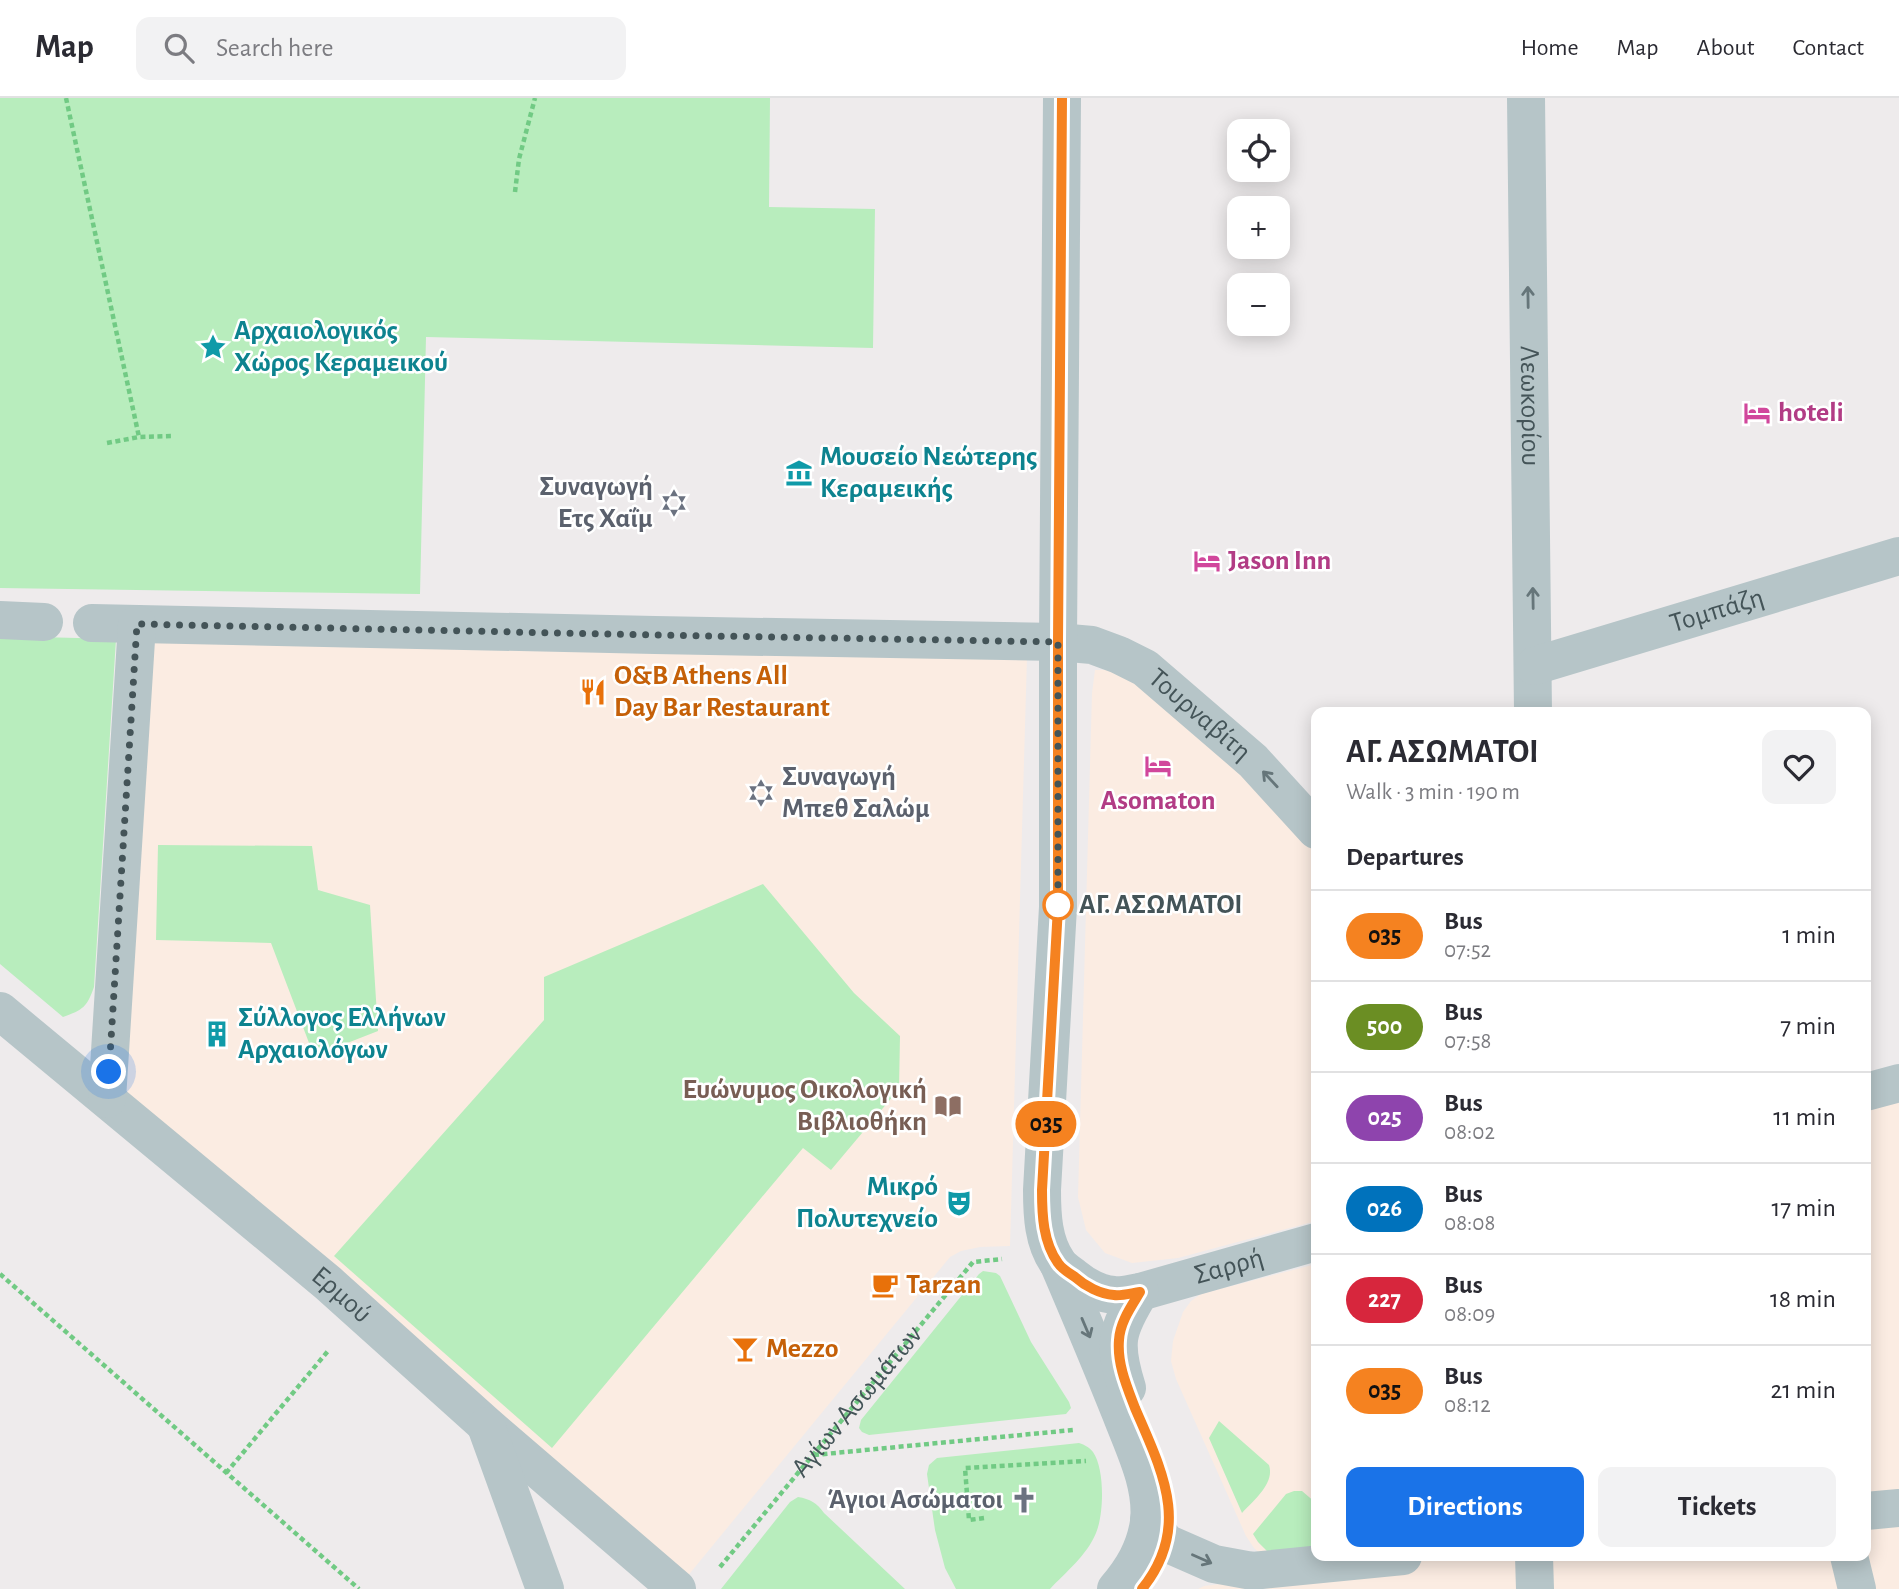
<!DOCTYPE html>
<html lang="en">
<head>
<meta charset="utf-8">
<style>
	:root { --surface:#fff; --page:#f2f2f3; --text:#2b2b33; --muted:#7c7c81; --line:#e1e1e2; --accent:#1a73e8 }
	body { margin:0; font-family:"Alegreya Sans",sans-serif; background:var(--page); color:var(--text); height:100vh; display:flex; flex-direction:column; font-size:26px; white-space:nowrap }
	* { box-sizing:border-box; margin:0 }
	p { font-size:23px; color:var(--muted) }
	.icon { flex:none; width:38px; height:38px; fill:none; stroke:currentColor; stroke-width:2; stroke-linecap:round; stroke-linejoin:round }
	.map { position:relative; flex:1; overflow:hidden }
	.details { position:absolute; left:1311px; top:609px; width:560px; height:854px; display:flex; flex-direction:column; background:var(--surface); border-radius:14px; box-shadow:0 4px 18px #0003 }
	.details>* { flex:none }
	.badge { padding:0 14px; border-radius:23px; font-size:24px; line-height:46px }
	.controls { position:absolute; left:1227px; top:21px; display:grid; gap:14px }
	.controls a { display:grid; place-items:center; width:63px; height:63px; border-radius:14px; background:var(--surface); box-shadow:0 4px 18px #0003; font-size:35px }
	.you { position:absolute; width:35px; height:35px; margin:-18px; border:5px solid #fff; border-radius:50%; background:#1a73e8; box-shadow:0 0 0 10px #1a73e833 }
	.map>.badge { position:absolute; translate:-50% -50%; box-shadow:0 0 0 4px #fff }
	h2 { padding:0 35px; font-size:26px; line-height:63px }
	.round { display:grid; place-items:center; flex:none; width:74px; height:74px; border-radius:14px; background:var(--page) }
	.overview { display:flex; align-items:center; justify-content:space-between; height:119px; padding:0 35px }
	h1 { font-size:33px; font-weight:600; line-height:52px }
	.action { display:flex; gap:14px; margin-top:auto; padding:14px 35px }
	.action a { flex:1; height:80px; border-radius:14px; background:var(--accent); color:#fff; font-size:28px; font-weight:600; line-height:80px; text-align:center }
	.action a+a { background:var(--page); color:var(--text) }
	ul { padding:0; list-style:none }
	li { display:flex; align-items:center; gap:21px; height:91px; padding:0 35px; border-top:2px solid var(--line) }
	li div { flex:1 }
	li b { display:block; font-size:26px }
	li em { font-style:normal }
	li .badge { min-width:77px; font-weight:700; text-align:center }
	header { display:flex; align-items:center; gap:42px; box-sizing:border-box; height:98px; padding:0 35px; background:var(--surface); border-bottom:2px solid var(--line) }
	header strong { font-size:33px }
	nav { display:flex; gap:38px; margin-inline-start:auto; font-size:24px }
	.search { width:490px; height:63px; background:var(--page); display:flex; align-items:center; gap:18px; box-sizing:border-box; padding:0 24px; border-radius:14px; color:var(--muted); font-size:26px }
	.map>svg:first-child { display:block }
</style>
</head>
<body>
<header>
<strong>Map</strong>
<div class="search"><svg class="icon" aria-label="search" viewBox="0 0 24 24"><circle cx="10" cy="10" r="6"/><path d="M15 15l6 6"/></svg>Search here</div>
<nav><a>Home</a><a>Map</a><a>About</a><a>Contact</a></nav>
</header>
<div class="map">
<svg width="1899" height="1491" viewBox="0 0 1899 1491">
	<rect width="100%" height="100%" fill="#eeebec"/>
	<path fill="#fbece2" d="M139,543L1027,559L1010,1148L980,1149L961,1153L950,1159L686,1480L130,999L120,980Z
		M1095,572H1122L1316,741V1123L1178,1160L1132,1165L1105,1155L1086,1132L1078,1099L1092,595Z
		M1899,998V1491H1198L1204,1488L1458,1458H1866V1007Z
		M1316,1166V1458H1263L1254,1450L1246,1438L1176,1281L1171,1263L1173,1243L1183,1214L1191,1203L1201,1196Z"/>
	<path fill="#b8edbd" d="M0,0H770L769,109L875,111L873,250L426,239L420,496L0,490Z
		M0,538L116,541L94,889C87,909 83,912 63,919L0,866Z
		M158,747L312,748L318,792L370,807L378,933L314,958L271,845L156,842Z
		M763,786L854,895L900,938L899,991L831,1072L803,1050L552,1350L334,1158L544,922V879Z
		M983,1173L996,1175L1000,1178L1031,1244L1069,1304L1071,1310L1066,1316L869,1337L862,1334L859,1330L861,1322L979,1176Z
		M1219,1323L1269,1367C1275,1385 1254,1402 1242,1415L1209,1340Z
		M1079,1345C1085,1347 1089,1349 1093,1354C1105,1371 1104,1416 1096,1435C1087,1457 1066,1474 1050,1491H956L945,1470L935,1432L927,1376L929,1367L937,1360Z
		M1294,1393H1302L1316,1405V1453H1267L1258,1444L1253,1436L1286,1396Z
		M798,1399C810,1401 817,1405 824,1415L905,1491H721L790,1404Z"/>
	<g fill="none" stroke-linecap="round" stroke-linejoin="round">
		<g stroke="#71ca84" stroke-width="4.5" stroke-dasharray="5 3.5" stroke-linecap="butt">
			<path d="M66,0L139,339"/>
			<path d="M515,94L519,61L535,0"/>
			<path d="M107,345L139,339L172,338"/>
			<path d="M0,1176L359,1491"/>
			<path d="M814,1357L1073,1332"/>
			<path d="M226,1375L328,1253"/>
			<path d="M984,1420L969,1422L965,1370L1086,1363"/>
			<path id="s1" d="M720,1469L973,1164L1002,1161"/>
		</g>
		<g stroke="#b6c5c8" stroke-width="38">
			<path d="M0,522L44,524"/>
			<path d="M92,525L655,537L1058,544"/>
			<path id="s2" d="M0,913L328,1185L485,1326L677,1491"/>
			<path d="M107,1001L137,526"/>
			<path d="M486,1328L545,1491"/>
		</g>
		<g stroke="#b6c5c8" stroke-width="38">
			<path id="s3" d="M1526,0L1533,614"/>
			<path id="s4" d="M1058,544L1092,547L1119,557L1145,570L1253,663L1316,732"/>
			<path id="s5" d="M1534,568L1899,458"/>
			<path d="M1866,1413L1899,1410"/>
			<path d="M1149,1422L1166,1445L1214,1466L1252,1473L1403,1458"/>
			<path d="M1534,1458L1535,1491"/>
			<path d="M1849,1458L1857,1491"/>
		</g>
		<g stroke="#b6c5c8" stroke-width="38">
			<path id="s6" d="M1062,0L1058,544V809L1042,1092C1042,1117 1043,1144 1058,1165C1062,1171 1069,1175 1074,1179C1085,1188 1100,1196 1114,1197C1122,1198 1132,1195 1140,1194L1316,1144"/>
			<path d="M1866,994L1899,985"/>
			<path d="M1059,1167C1080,1216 1101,1266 1121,1316C1134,1350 1153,1387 1149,1424C1145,1451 1133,1471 1116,1491"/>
			<path d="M1127,1290C1113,1245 1116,1233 1140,1194"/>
		</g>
	</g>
	<defs><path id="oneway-shaft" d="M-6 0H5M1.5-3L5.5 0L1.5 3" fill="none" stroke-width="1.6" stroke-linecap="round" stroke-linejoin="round" transform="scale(1.75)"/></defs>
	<g stroke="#66767a">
		<use href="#oneway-shaft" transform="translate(1528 199) rotate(-91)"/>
		<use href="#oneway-shaft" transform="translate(1533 500) rotate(-91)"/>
		<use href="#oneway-shaft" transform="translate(1270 681) rotate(-133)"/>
		<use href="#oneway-shaft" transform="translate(1086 1230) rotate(67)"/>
		<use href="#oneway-shaft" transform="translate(1202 1461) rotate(24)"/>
	</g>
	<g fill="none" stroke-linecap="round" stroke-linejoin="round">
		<g stroke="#fff" stroke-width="16">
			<path id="line" d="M1062,0L1058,544V809L1042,1092C1042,1117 1043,1144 1058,1165C1062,1171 1069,1175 1075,1179C1085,1188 1100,1196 1114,1197C1122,1198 1132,1195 1140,1194C1131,1209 1120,1224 1119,1242C1117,1266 1127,1289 1135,1310C1162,1373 1192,1429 1142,1491"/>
		</g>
		<use href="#line" stroke="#f58220" stroke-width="10"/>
		<path stroke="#445458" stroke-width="7" stroke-dasharray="0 12.6" d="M109,974L137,526L655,537L1058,544V809V807"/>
	</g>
	<defs>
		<g id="sight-bare" transform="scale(2.1)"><path d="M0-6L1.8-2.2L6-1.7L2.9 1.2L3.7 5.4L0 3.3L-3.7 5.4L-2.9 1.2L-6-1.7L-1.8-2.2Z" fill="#0f9aa8" stroke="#fff" stroke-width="2.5" paint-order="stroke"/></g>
		<g id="hotel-bare" transform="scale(2.1)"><path d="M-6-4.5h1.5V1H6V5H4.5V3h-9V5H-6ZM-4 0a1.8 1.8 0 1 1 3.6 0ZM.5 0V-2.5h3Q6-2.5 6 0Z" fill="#d1479c" stroke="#fff" stroke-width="2.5" paint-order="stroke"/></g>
		<g id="museum-bare" transform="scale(2.1)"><path d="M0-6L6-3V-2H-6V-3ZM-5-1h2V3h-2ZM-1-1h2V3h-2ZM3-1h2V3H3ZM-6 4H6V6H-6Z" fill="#0f9aa8" stroke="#fff" stroke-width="2.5" paint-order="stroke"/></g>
		<g id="synagogue-bare" transform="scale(2.1)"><path d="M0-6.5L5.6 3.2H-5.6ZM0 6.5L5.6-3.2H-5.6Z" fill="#6b7280" stroke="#fff" stroke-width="2.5" paint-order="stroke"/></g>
		<g id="restaurant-bare" transform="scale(2.1)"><path d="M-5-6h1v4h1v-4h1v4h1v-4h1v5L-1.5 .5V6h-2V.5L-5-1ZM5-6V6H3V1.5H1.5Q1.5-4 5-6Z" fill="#e8710a" stroke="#fff" stroke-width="2.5" paint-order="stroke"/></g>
		<g id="building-bare" transform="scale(2.1)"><path d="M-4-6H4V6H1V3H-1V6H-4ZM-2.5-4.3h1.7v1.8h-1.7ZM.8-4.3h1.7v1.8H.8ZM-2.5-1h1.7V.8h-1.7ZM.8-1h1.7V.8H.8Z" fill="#0f9aa8" stroke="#fff" stroke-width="2.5" paint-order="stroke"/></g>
		<g id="library-bare" transform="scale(2.1)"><path d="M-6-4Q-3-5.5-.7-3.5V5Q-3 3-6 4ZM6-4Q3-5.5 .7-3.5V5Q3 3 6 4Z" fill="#8d6e63" stroke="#fff" stroke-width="2.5" paint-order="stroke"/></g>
		<g id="theatre-bare" transform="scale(2.1)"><path d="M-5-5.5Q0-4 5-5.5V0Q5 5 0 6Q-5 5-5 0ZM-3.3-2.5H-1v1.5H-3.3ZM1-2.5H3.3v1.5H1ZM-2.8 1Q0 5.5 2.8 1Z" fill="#0f9aa8" stroke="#fff" stroke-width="2.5" paint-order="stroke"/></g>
		<g id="cafe-bare" transform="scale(2.1)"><path d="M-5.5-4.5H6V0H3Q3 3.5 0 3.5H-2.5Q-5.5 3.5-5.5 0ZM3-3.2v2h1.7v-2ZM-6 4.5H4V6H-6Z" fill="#e8710a" stroke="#fff" stroke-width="2.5" paint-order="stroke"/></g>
		<g id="bar-bare" transform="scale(2.1)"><path d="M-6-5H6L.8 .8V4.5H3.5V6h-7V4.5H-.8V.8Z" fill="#e8710a" stroke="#fff" stroke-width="2.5" paint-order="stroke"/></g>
		<g id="church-bare" transform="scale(2.1)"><path d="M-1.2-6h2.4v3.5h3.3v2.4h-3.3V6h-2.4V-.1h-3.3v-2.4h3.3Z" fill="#6b7280" stroke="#fff" stroke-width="2.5" paint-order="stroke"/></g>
	</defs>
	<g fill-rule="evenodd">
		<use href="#sight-bare" x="213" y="249"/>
		<use href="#hotel-bare" x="1757" y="315"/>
		<use href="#museum-bare" x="799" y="375"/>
		<use href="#synagogue-bare" x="674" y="405"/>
		<use href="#hotel-bare" x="1207" y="463"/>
		<use href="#restaurant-bare" x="593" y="594"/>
		<use href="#hotel-bare" x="1158" y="668"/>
		<use href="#synagogue-bare" x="761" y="695"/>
		<use href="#building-bare" x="217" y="936"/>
		<use href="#library-bare" x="948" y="1008"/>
		<use href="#theatre-bare" x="959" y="1105"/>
		<use href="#cafe-bare" x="885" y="1187"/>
		<use href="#bar-bare" x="745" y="1251"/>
		<use href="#church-bare" x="1024" y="1402"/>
	</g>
	<circle fill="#fff" stroke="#f58220" stroke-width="3.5" cx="1058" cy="807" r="14"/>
	<g text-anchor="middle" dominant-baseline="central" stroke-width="5" stroke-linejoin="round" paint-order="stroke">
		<g font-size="28" font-weight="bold" fill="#0d838f" stroke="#fff" text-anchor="start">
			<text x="234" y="233">Αρχαιολογικός<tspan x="234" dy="32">Χώρος Κεραμεικού</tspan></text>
			<text x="820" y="359">Μουσείο Νεώτερης<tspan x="820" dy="32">Κεραμεικής</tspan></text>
			<text x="238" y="920">Σύλλογος Ελλήνων<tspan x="238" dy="32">Αρχαιολόγων</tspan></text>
			<text x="938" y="1089" text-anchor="end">Μικρό<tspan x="938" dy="32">Πολυτεχνείο</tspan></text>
		</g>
		<g font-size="28" fill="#445458" stroke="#fff">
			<text stroke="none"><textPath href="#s3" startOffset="308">Λεωκορίου</textPath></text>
			<text stroke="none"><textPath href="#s5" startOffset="191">Τομπάζη</textPath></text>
			<text stroke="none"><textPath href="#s4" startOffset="164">Τουρναβίτη</textPath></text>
			<text stroke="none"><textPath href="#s6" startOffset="1353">Σαρρή</textPath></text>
			<text stroke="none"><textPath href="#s2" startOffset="444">Ερμού</textPath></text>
			<text stroke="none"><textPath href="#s1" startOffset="215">Αγίων Ασωμάτων</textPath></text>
		</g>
		<g font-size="28" font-weight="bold" fill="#b23c85" stroke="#fff" text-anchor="start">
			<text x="1778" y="315">hoteli</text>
			<text x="1228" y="463">Jason Inn</text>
			<text x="1158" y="703" text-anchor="middle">Asomaton</text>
		</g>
		<g font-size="28" font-weight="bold" fill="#5b616d" stroke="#fff" text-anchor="end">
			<text x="653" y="389">Συναγωγή<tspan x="653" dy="32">Ετς Χαΐμ</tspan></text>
			<text x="782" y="679" text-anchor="start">Συναγωγή<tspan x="782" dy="32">Μπεθ Σαλώμ</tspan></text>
			<text x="1003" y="1402">Άγιοι Ασώματοι</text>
		</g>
		<g font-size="28" font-weight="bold" fill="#c56008" stroke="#fff" text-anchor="start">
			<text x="614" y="578">O&amp;B Athens All<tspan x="614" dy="32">Day Bar Restaurant</tspan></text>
			<text x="906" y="1187">Tarzan</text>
			<text x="766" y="1251">Mezzo</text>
		</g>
		<g font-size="28" font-weight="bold" fill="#445458" stroke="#fff" text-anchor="start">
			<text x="1079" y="807">ΑΓ. ΑΣΩΜΑΤΟΙ</text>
		</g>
		<g font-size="28" font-weight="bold" fill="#785e54" stroke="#fff" text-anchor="end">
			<text x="927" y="992">Ευώνυμος Οικολογική<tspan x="927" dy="32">Βιβλιοθήκη</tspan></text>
		</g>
	</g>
</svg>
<div class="controls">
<a><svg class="icon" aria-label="locate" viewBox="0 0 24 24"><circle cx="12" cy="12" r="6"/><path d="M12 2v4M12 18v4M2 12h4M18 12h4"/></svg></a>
<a>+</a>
<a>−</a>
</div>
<div class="you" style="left:109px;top:974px"></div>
<b class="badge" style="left:1046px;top:1026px;background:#f58220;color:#111">035</b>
<section class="details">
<div class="overview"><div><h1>ΑΓ. ΑΣΩΜΑΤΟΙ</h1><p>Walk · 3 min · 190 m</p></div><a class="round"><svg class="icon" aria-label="heart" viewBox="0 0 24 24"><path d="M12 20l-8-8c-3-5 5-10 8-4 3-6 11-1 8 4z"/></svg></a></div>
<h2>Departures</h2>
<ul>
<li><span class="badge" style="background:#f58220;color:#111">035</span><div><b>Bus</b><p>07:52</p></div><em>1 min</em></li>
<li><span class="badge" style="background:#6b8e23;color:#fff">500</span><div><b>Bus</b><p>07:58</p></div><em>7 min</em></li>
<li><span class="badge" style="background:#8e44ad;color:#fff">025</span><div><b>Bus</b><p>08:02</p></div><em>11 min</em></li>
<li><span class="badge" style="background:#0072bc;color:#fff">026</span><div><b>Bus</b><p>08:08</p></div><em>17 min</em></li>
<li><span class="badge" style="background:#d7263d;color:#fff">227</span><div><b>Bus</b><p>08:09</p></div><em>18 min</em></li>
<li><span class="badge" style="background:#f58220;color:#111">035</span><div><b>Bus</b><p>08:12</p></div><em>21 min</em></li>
</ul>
<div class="action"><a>Directions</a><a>Tickets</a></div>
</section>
</div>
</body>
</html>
